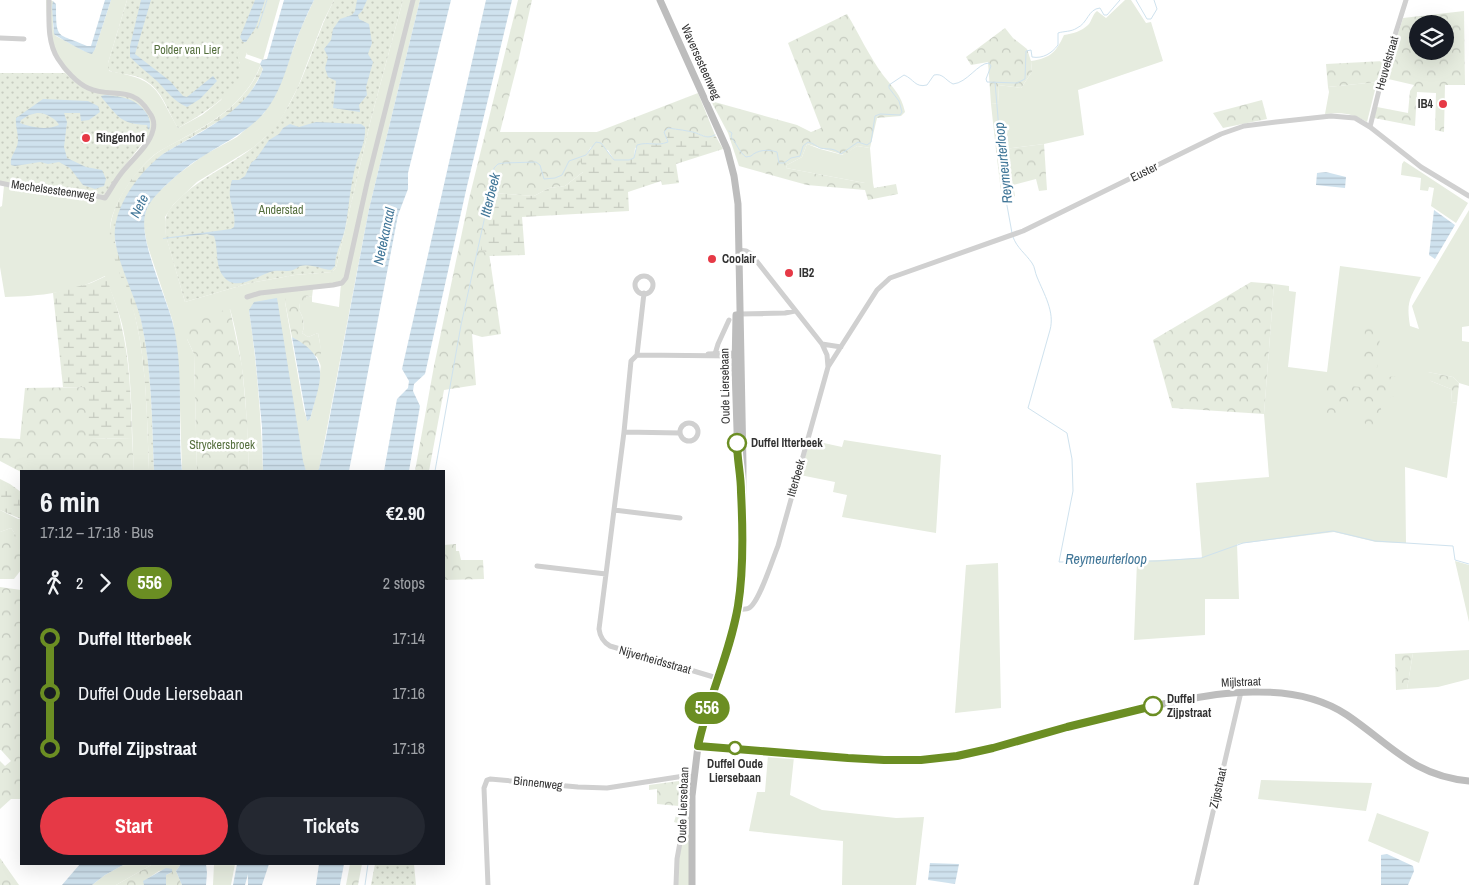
<!DOCTYPE html>
<html lang="en">
<head>
<meta charset="utf-8">
<style>
	:root { --surface:#171b24; --page:#242831; --text:#f1f3f6; --muted:#9ea1a6; --accent:#e63946 }
	body { margin:0; font-family:"Archivo Narrow",sans-serif; background:var(--page); color:var(--text); height:100vh; display:flex; flex-direction:column; font-size:19px; white-space:nowrap }
	* { box-sizing:border-box; margin:0 }
	p { font-size:16px; color:var(--muted) }
	.icon { flex:none; width:28px; height:28px; fill:none; stroke:currentColor; stroke-width:2; stroke-linecap:round; stroke-linejoin:round }
	.map { position:relative; flex:1; overflow:hidden }
	.sheet { position:absolute; left:20px; top:470px; width:425px; height:395px; display:flex; flex-direction:column; background:var(--surface); border-radius:0px; box-shadow:0 5px 20px #0002 }
	.sheet>* { flex:none }
	.badge { padding:0 10px; border-radius:16px; font-size:18px; line-height:32px }
	.buttons { position:absolute; left:1409px; top:15px; display:grid; gap:10px }
	.buttons a { display:grid; place-items:center; width:45px; height:45px; border-radius:50%; background:var(--surface); box-shadow:0 5px 20px #0002; font-size:25px }
	.map>.badge { position:absolute; translate:-50% -50%; box-shadow:0 0 0 2px #fff }
	.legs { display:flex; align-items:center; gap:8px; height:55px; padding:0 20px; font-size:16px }
	.legs p { margin-inline-start:auto }
	.summary { display:flex; align-items:center; justify-content:space-between; height:85px; padding:0 20px }
	h1 { font-size:28px; font-weight:700; line-height:38px }
	.button { display:flex; gap:10px; margin-top:auto; padding:10px 20px }
	.button a { flex:1; height:58px; border-radius:30px; background:var(--accent); color:#fff; font-size:20px; font-weight:700; line-height:58px; text-align:center }
	.button a+a { background:var(--page); color:var(--text) }
	ul { padding:0 20px; list-style:none }
	li { display:flex; align-items:center; gap:18px; height:55px; font-size:19px }
	li i { display:grid; place-items:center; width:8px; height:100%; margin:0 6px; background:currentColor }
	li i::after { content:''; width:12px; height:12px; margin:-6px; border:4px solid; border-radius:50%; background:var(--surface) }
	li p { margin-inline-start:auto }
	li:first-child i { background:linear-gradient(#0000 50%,currentColor 0) }
	li:last-child i { background:linear-gradient(currentColor 50%,#0000 0) }
	.map>svg:first-child { display:block }
</style>
</head>
<body>
<div class="map">
<svg width="1469" height="885" viewBox="0 0 1469 885">
	<defs>
		<pattern id="forest-crowns" width="20" height="18" patternUnits="userSpaceOnUse" patternTransform="scale(1.25)"><rect width="20" height="18" fill="#e6ecdf"/><path d="M2 6a3 3 0 1 1 6 0M12 15a3 3 0 1 1 6 0" fill="none" stroke="#c6cbc0"/></pattern>
		<pattern id="wetland-marsh" width="20" height="14" patternUnits="userSpaceOnUse" patternTransform="scale(1.25)"><rect width="20" height="14" fill="#e6ecdf"/><path d="M1 5h8M5 5V1M11 12h8M15 12V8" fill="none" stroke="#c6cbc0"/></pattern>
		<pattern id="park-dots" width="8" height="8" patternUnits="userSpaceOnUse" patternTransform="scale(1.25)"><rect width="8" height="8" fill="#e6ecdf"/><path d="M2 2h.1M6 6h.1" fill="none" stroke="#c6cbc0" stroke-width="1.8" stroke-linecap="round"/></pattern>
		<pattern id="water-rules" width="6" height="5" patternUnits="userSpaceOnUse" patternTransform="scale(1.25)"><rect width="6" height="5" fill="#cfe2ee"/><path d="M0 2.5h6" fill="none" stroke="#b2c2cd"/></pattern>
	</defs>
	<rect width="100%" height="100%" fill="#fff"/>
	<path fill="#e6ecdf" fill-rule="evenodd" d="M46,0L53,1V28L56,36L84,51L95,49L111,0H127L108,63L109,71C159,80 155,88 178,128L202,115L221,100L240,63L237,59V53C240,49 243,48 246,45C258,33 262,15 267,0H280L263,60L246,54L247,52L245,58L261,64C247,102 214,122 180,140C171,145 162,149 154,155C136,170 111,205 110,229C110,235 112,242 114,248C119,272 131,295 136,320C147,369 147,421 149,471H134C131,422 133,372 122,324C118,308 111,292 105,276C72,293 41,296 5,297L0,267V207L2,206L4,186L92,197L102,200L119,173L145,142L65,73C49,51 47,26 46,0Z
		M314,0H334L323,22L298,87L284,114L273,130L254,147L197,182L173,205L165,217L166,236L185,302L250,283L295,275L332,272L336,268L371,119L403,0H420L369,209L319,470L317,471H306L305,469L249,310C257,364 261,417 263,471H249C247,417 245,361 230,309L187,339L194,354L197,471H182L179,377L173,322L147,244L144,228V216L148,205L155,195L177,175L204,155L237,137L264,113L280,84L301,28ZM341,283L339,307L312,302V297L306,296L307,303L300,302L299,310C303,317 306,325 302,333L308,337L318,333C325,364 318,389 310,419L307,420L304,410L285,302L314,288Z
		M1125,0H1131L1146,23L1151,22L1163,61L1078,90L1084,135L1044,144L996,150L991,104L999,103L998,85L1021,88L1032,72L1031,61C1051,58 1056,52 1064,35C1072,34 1082,31 1088,25C1092,21 1092,15 1097,11L1106,18Z
		M1377,82L1367,122C1352,113 1342,112 1325,114L1329,92L1328,87Z
		M807,144L820,149L843,155L857,146L870,148L873,183H865L786,168L787,165L802,157Z
		M1404,161L1468,203L1456,223L1431,206L1434,188L1429,187L1428,191L1420,190L1421,178L1401,175L1402,164Z
		M1469,210V326L1462,327V341L1469,342V386L1459,383L1453,377L1428,372L1431,381L1451,389L1452,402L1457,403L1447,478L1405,467L1406,543L1376,542L1334,532L1237,544L1239,599H1205V635L1134,640L1137,561L1202,558L1196,483L1269,477L1264,414L1274,284L1289,286V291L1296,292L1288,367L1327,372L1340,266L1421,277C1410,299 1406,301 1410,326L1419,329L1412,306Z
		M810,440L842,447L844,440L941,455L936,533L842,517L847,495L833,492L835,482L800,475Z
		M0,510L18,519H21V555C17,545 18,537 11,528L0,532Z
		M1455,561L1469,565V622Z
		M998,563L1001,708L955,713L966,565Z
		M1469,650V679L1438,687L1407,689L1413,653Z
		M768,755L794,757L790,795L822,810L896,818L924,817L916,885H842L843,841L749,831L757,792H765Z
		M1261,780L1372,783L1366,811L1258,799Z
		M688,783L690,785V885H678L679,859L687,813L686,801Z
		M1377,813L1429,832L1419,863L1368,841Z
		M125,864H153L116,885H92L105,875Z
		M214,864H235L231,885H213Z"/>
	<path fill="url(#forest-crowns)" fill-rule="evenodd" d="M518,0H532L518,62L500,132H597L698,93L715,135C707,140 704,135 696,133C689,131 682,131 675,129L666,139L668,142L659,145L648,143L635,148L634,158L629,160H614L608,150L591,147L586,155L583,172L565,186L549,188L534,196L493,193L489,253L501,334L482,337L472,334L476,385L444,390L429,471H415L434,366L469,199Z
		M1464,11L1465,85H1445L1444,132L1435,130L1436,93L1417,92L1415,126L1374,118L1377,107L1408,113L1410,91L1414,85L1384,78L1403,18ZM1418,24H1445V51H1418Z
		M847,14C859,34 869,56 883,75C893,88 901,94 905,112L901,116L877,118L870,148L857,146L844,155L807,144L802,157L787,165L786,168L865,183H873L874,188L896,184L898,194L868,200L865,190L807,185L739,166L728,133L711,101L797,125L811,132L821,128L788,43Z
		M1005,28L1013,38L1027,49L1031,61L1032,72L1021,88L998,85L999,103L991,104L988,62L971,65L966,57Z
		M1384,61L1377,82L1328,87L1326,64Z
		M1262,100L1267,119L1223,128L1213,113Z
		M1044,144L1047,190L1039,191L1036,179L1013,185L1015,196L1002,200L996,150Z
		M1251,282L1274,284L1264,414L1172,408L1153,340Z
		M313,289L312,297L306,296L308,303H300L299,310C303,317 306,325 302,333L308,337L318,333L321,349V366L317,357L292,337L285,302L287,292Z
		M230,309L242,366L247,421L249,471H197L194,354L187,339L188,319Z
		M1365,326H1381L1376,379L1395,376L1400,394L1380,401L1383,424L1373,427L1365,424L1361,405L1348,403L1336,423L1327,425L1326,384L1362,387Z
		M1428,372L1453,377L1459,383L1457,403L1452,402L1451,389L1431,381L1427,377Z
		M89,387V439L132,438L134,471L21,472L0,461V438L20,439L25,388Z
		M11,528C20,539 21,555 21,570L14,579H0V532Z
		M456,544V551H459L461,560H483L484,579L444,580V545Z
		M0,587L21,590V799H11L0,809V761L5,766L11,761L1,750H0Z
		M1413,653L1407,689L1396,690L1395,654Z
		M686,780L688,783L680,824L674,822L679,806L657,804V789L649,790V785Z
		M0,858L19,885H0Z
		M153,864H181L176,871L182,885H166V875L172,872L171,869L159,871L144,881V885H116Z
		M350,864H362L358,885H346Z"/>
	<path fill="url(#wetland-marsh)" d="M261,65L263,67L262,72L251,92L237,108L224,118L163,154L115,242C123,268 135,292 141,319C152,368 152,421 154,471H149C147,421 147,370 136,320C130,294 108,255 110,230C112,203 134,172 153,156C162,149 170,145 180,140C213,123 247,102 261,65Z
		M668,128C674,129 691,131 696,133C704,136 707,139 715,135L723,149L676,164L679,183L662,185L661,181L628,192L629,211L522,217L525,255L489,256V253L481,250L493,193L534,196L549,188L565,186L583,172L580,157L586,155L596,142L601,143L614,160H629L634,158L637,145C649,141 655,147 668,142L664,132Z
		M106,276C111,292 118,307 121,324C130,361 131,400 132,438L88,439L89,387H63L53,293L91,283Z
		M0,479L10,484L21,492V519L0,510Z"/>
	<path fill="url(#park-dots)" d="M127,0H267L258,28L250,43L237,53C237,59 242,65 241,71C239,93 196,118 178,128C166,109 162,86 138,77C129,74 117,74 108,70V63Z
		M334,0H403L371,119L336,268L332,272L295,275L250,283L185,302L167,240H162V237L166,236C166,231 164,222 166,217C168,209 176,202 182,196C205,175 231,165 255,146C300,111 309,48 334,0Z
		M0,73H65C70,77 75,83 80,85C104,95 131,88 147,113C152,121 152,127 149,135L119,173L104,195L28,187L0,181Z
		M375,864H414L416,885H371Z"/>
	<path fill="url(#water-rules)" fill-rule="evenodd" d="M105,0H111L95,49L92,54C88,54 59,38 54,34L52,7L53,1L56,4C56,42 57,32 87,46H91Z
		M141,0H151L135,54L170,81L183,96L187,97L213,76L217,81L200,99L187,107C173,101 167,91 157,81C148,73 139,66 130,57V46Z
		M255,0H265L256,27L246,42H243L240,37Z
		M284,0H314C306,16 299,32 293,49C286,70 279,96 263,114C247,132 226,142 205,155C191,163 178,174 166,185C157,194 148,202 145,215C139,239 165,295 172,320C185,369 177,422 182,471H154C152,421 152,369 141,320C135,294 112,253 115,229C118,200 141,171 163,154C201,131 247,113 263,69L260,64L262,60L267,59Z
		M357,0H367L362,11L358,15L359,19L369,24L372,43L368,54L373,62L366,87L367,95L359,105L360,112L333,108L336,81L328,77L325,68L328,57L324,49L331,40L333,29L340,19L352,15L355,11Z
		M420,0H451L408,173V189L398,215L349,471H317L319,469L326,437L369,209Z
		M486,0H512L467,186L425,374L414,384L413,391L420,406L409,471H384L397,399L408,388L409,381L402,369Z
		M105,95C123,97 136,98 147,114C150,120 151,124 149,130L148,129L147,125C120,124 118,116 102,98L101,96Z
		M43,99L88,101L98,106L100,112L89,120L81,121L80,113H64L67,122L64,147L67,158L86,167L102,170L106,179L104,186L95,189L83,185L70,168L59,162L48,164L40,162L15,166L11,165C10,157 14,154 17,146C20,137 15,128 16,118ZM37,113C44,112 57,119 59,125C48,130 32,128 20,123L21,120L29,115Z
		M316,122L361,124L365,127C366,141 360,152 356,164C350,185 349,208 345,229C342,242 335,253 335,266L331,270C321,269 310,263 300,266C298,267 296,269 293,270C287,272 280,270 274,271C259,274 237,293 224,277C214,265 219,249 214,236L207,234L163,239V238L231,229L234,227C237,207 225,202 232,180H239L245,176L251,163L256,159L269,140L279,134L283,128L290,124L299,127Z
		M1326,172L1346,177L1345,188L1316,185L1317,173Z
		M1434,210L1455,225L1435,259L1429,255Z
		M277,298L303,461L306,471H263L262,427L255,354L249,310L254,302Z
		M292,337C334,359 319,383 310,419L307,421Z
		M1387,854L1413,866L1414,871L1408,885H1381V855Z
		M930,863L959,864L955,884L928,880Z
		M80,864H125L105,875L92,885H62Z
		M181,864H206L207,873L206,885H182L176,871Z
		M237,864H269L262,885H248V874L245,885H233Z
		M319,864H344L340,885H316Z
		M166,868L172,869V872L166,875V885H144L143,881Z"/>
	<g fill="none" stroke-linecap="round" stroke-linejoin="round">
		<path stroke="#cfe2ee" stroke-width="1" d="M1136,0L1147,19H1151L1157,9L1154,0
			M258,28L267,0
			M995,82L1004,189L1012,233
			M729,131L732,133L731,137C737,144 739,152 746,157L751,156C757,150 768,149 777,152L779,163H784L791,158L800,156L803,146L808,142C813,143 816,146 820,148C829,150 833,147 841,154L858,142L867,145L871,142L875,116L880,114L900,115L902,112L899,101L889,88V85L904,75C914,79 915,88 927,85L934,75C943,73 945,80 953,84C967,83 978,63 989,63L991,66L986,79L987,82L1017,83L1025,79L1026,51L1031,50L1032,57C1043,59 1052,53 1058,45V33C1064,31 1071,32 1077,28C1088,23 1088,9 1100,8L1104,15H1107L1120,0
			M1013,237C1017,248 1025,253 1032,263C1035,267 1035,273 1037,277C1044,294 1055,312 1050,330L1028,408L1067,433L1072,459L1073,491L1059,562L1157,561L1201,558L1243,543L1333,531L1375,541L1453,546L1455,560L1469,564
			M435,471L461,325L487,207L494,168L498,164L504,163L536,162L540,165L544,179L555,178L562,175L569,161L586,155L596,142L601,143L614,160H629L634,158L637,145C650,141 655,147 668,142L664,132L668,128C674,129 691,131 696,133C704,136 707,139 715,135
			M365,885L368,864"/>
		<path stroke="#d0d0d0" stroke-width="5" d="M0,38L24,39
			M1370,127L1384,70L1406,0
			M0,183L29,189L86,194L105,198C110,191 114,183 120,175C130,161 149,147 153,130C155,123 153,117 149,112C132,84 112,99 88,88C77,83 65,70 58,59C47,42 49,20 49,0
			M635 285a9 9 0 1 1 18 0a9 9 0 1 1-18 0Z
			M644,293L637,355L737,356
			M247,297L260,293L333,285L342,283L346,278L367,183L413,0
			M741,314L785,313L795,311
			M822,344L841,347
			M708,354L736,353
			M715,354L718,344L729,320
			M637,355L631,361L624,432L680,433
			M828,367L877,290L890,278L1023,231L1221,134L1244,126L1276,122L1331,116L1355,118L1370,127L1421,167L1469,196
			M680 432a9 9 0 1 1 18 0a9 9 0 1 1-18 0Z
			M614,510L624,432
			M537,566L606,574L614,510L680,518
			M606,574L599,629C600,637 603,642 610,646L717,678
			M737,609C741,609 746,610 749,608C759,603 773,558 778,546L828,367L827,355L822,344L751,254L746,251L739,250
			M488,885L484,788L487,780L490,779L578,787L607,788L684,776L693,777
			M676,885L677,859L683,826
			M1196,885L1241,692"/>
		<path stroke="#bdbdbd" stroke-width="7" d="M660,0L727,149L734,176L738,204L743,465L742,571L739,597L732,634L708,705L698,746L692,796V885
			M736,315L735,368L738,461
			M698,746C727,749 757,749 786,752C843,757 902,766 959,755C995,749 1030,737 1065,727C1097,718 1130,711 1163,704C1195,698 1226,691 1259,692C1290,692 1320,697 1347,715C1390,744 1413,776 1469,781"/>
	</g>
	<g fill="none" stroke-linecap="round" stroke-linejoin="round">
		<g stroke="#fff" stroke-width="11">
			<path id="line-1" d="M737,443C737,459 741,475 741,492C743,530 744,569 738,606C730,654 708,698 698,746L848,758L884,760H921L957,756L993,748L1067,727L1153,706"/>
		</g>
		<use href="#line-1" stroke="#6b8e23" stroke-width="8"/>
	</g>
	<g fill="#e63946" stroke="#fff" stroke-width="2">
		<circle cx="1443" cy="104" r="5"/>
		<circle cx="86" cy="138" r="5"/>
		<circle cx="712" cy="259" r="5"/>
		<circle cx="789" cy="273" r="5"/>
	</g>
	<g fill="#fff" stroke="#6b8e23" stroke-width="2.5">
		<circle cx="737" cy="443" r="9"/>
		<circle cx="1153" cy="706" r="9"/>
		<circle cx="735" cy="748" r="6"/>
	</g>
	<g text-anchor="middle" dominant-baseline="central" stroke-width="5" stroke-linejoin="round" paint-order="stroke">
		<g font-size="12" fill="#56703f" stroke="#fff">
			<text x="187" y="50">Polder van Lier</text>
			<text x="281" y="210">Anderstad</text>
			<text x="222" y="445">Stryckersbroek</text>
		</g>
		<g font-size="12" fill="#333" stroke="#fff">
			<text transform="translate(701 62) rotate(66)">Waversesteenweg</text>
			<text transform="translate(1387 63) rotate(-74)">Heuvelstraat</text>
			<text transform="translate(1144 172) rotate(-26)">Euster</text>
			<text transform="translate(53 190) rotate(8)">Mechelsesteenweg</text>
			<text transform="translate(725 386) rotate(-91)">Oude Liersebaan</text>
			<text transform="translate(796 478) rotate(-74)">Itterbeek</text>
			<text transform="translate(655 660) rotate(16)">Nijverheidsstraat</text>
			<text transform="translate(1241 682) rotate(-2)">Mijlstraat</text>
			<text transform="translate(538 783) rotate(6)">Binnenweg</text>
			<text transform="translate(1218 788) rotate(-77)">Zijpstraat</text>
			<text transform="translate(683 805) rotate(-88)">Oude Liersebaan</text>
		</g>
		<g font-size="12" font-weight="bold" fill="#333" stroke="#fff" text-anchor="start">
			<text x="1433" y="104" text-anchor="end">IB4</text>
			<text x="96" y="138">Ringenhof</text>
			<text x="722" y="259">Coolair</text>
			<text x="799" y="273">IB2</text>
		</g>
		<g font-size="12" font-weight="bold" fill="#333" stroke="#fff" text-anchor="start">
			<text x="751" y="443">Duffel Itterbeek</text>
			<text x="1167" y="699">Duffel<tspan x="1167" dy="14">Zijpstraat</tspan></text>
			<text x="735" y="764" text-anchor="middle">Duffel Oude<tspan x="735" dy="14">Liersebaan</tspan></text>
		</g>
		<g font-size="14" font-style="italic" fill="#3f7597" stroke="#fff">
			<text transform="translate(1003 163) rotate(-96)">Reymeurterloop</text>
			<text transform="translate(490 195) rotate(-76)">Itterbeek</text>
			<text transform="translate(139 206) rotate(-64)">Nete</text>
			<text transform="translate(384 236) rotate(-78)">Netekanaal</text>
			<text x="1106" y="559">Reymeurterloop</text>
		</g>
	</g>
</svg>
<div class="buttons">
<a><svg class="icon" aria-label="layers" viewBox="0 0 24 24"><path d="M12 4l9 5-9 5-9-5zM3 14l9 5 9-5"/></svg></a>
</div>
<b class="badge" style="left:707px;top:708px;background:#6b8e23;color:#fff">556</b>
<section class="sheet">
<div class="summary"><div><h1>6 min</h1><p>17:12 – 17:18 · Bus</p></div><b>€2.90</b></div>
<div class="legs"><svg class="icon" aria-label="walk" viewBox="0 0 24 24"><circle cx="13" cy="4" r="2"/><path d="M13 8l-2 6 4 7M11 14l-3 7M7 12l3-4h3l4 4"/></svg>2<svg class="icon" aria-label="forward" viewBox="0 0 24 24"><path d="M9 5l7 7-7 7"/></svg><b class="badge" style="background:#6b8e23;color:#fff">556</b><p>2 stops</p></div>
<ul>
<li><i style="color:#6b8e23"></i><b>Duffel Itterbeek</b><p>17:14</p></li>
<li><i style="color:#6b8e23"></i><span>Duffel Oude Liersebaan</span><p>17:16</p></li>
<li><i style="color:#6b8e23"></i><b>Duffel Zijpstraat</b><p>17:18</p></li>
</ul>
<div class="button"><a>Start</a><a>Tickets</a></div>
</section>
</div>
</body>
</html>
